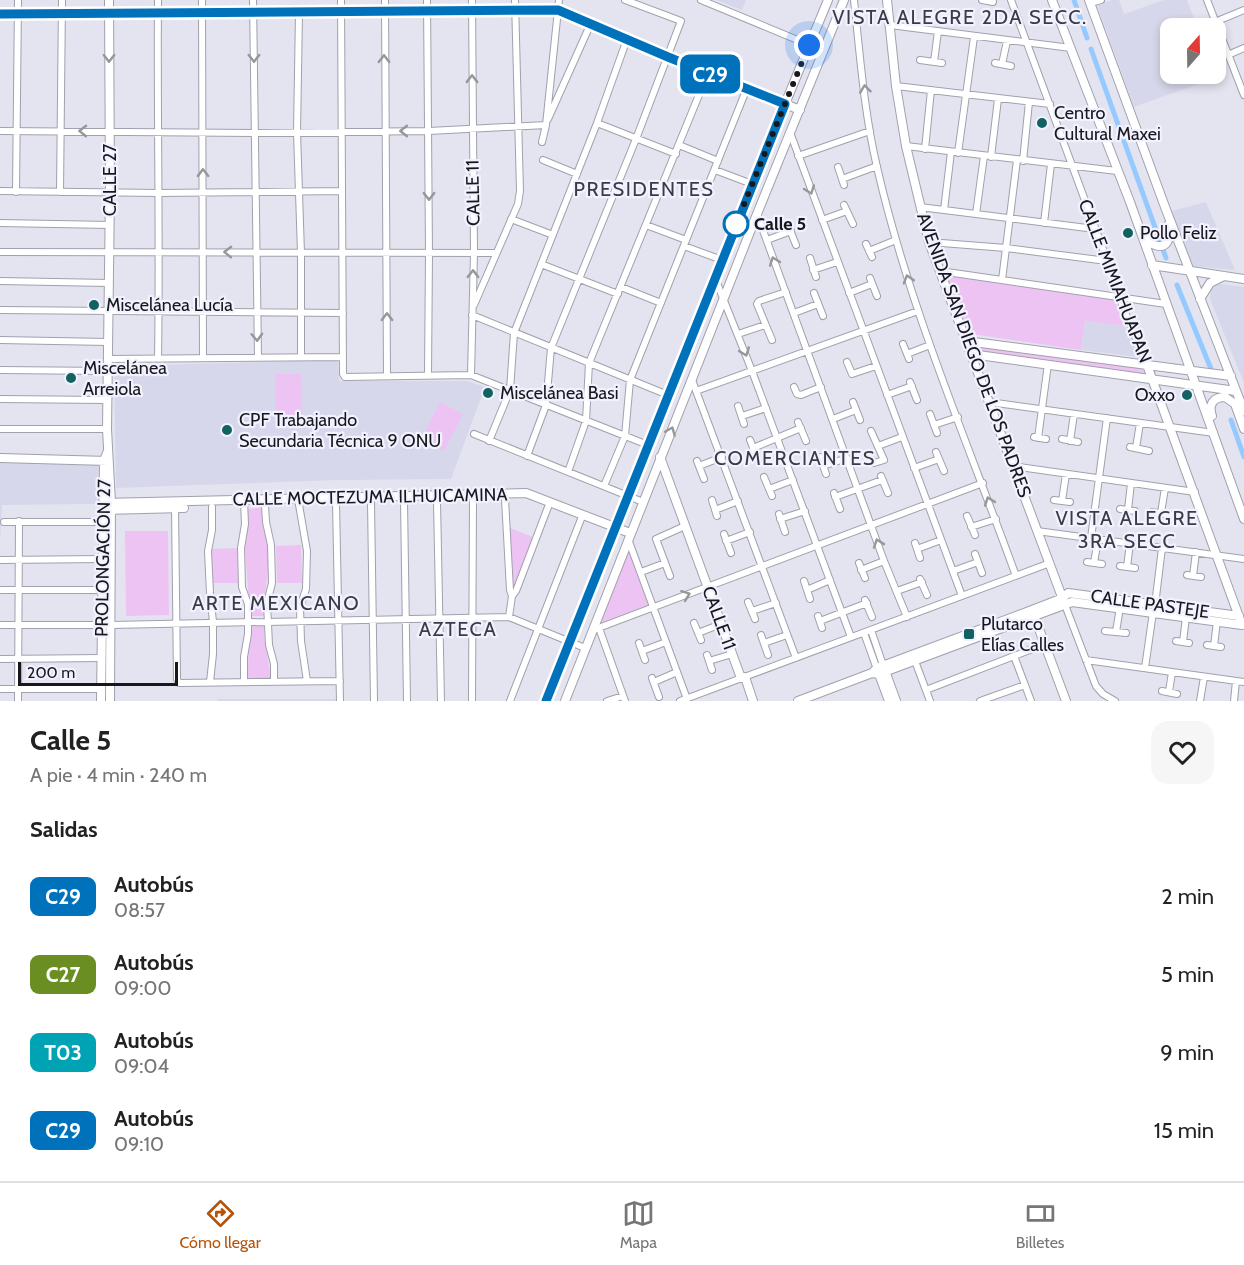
<!DOCTYPE html>
<html lang="es">
<head>
<meta charset="utf-8">
<style>
	:root { --surface:#fff; --page:#f6f6f6; --text:#222; --muted:#767676; --line:#e0e0e0; --accent:#b45309 }
	body { margin:0; font-family:Cabin,sans-serif; background:var(--page); color:var(--text); height:100vh; display:flex; flex-direction:column; font-size:22px; white-space:nowrap }
	* { box-sizing:border-box; margin:0 }
	p { font-size:20px; color:var(--muted) }
	.icon { flex:none; width:33px; height:33px; fill:none; stroke:currentColor; stroke-width:2; stroke-linecap:round; stroke-linejoin:round }
	.map { position:relative; height:701px; overflow:hidden }
	.panel { display:flex; flex-direction:column; background:var(--surface); flex:1 }
	.panel>* { flex:none }
	.badge { padding:0 12px; border-radius:9px; font-size:21px; line-height:39px }
	.needle { width:39px; rotate:20deg }
	.tools { position:absolute; left:1160px; top:18px; display:grid; gap:12px }
	.tools a { display:grid; place-items:center; width:66px; height:66px; border-radius:12px; background:var(--surface); box-shadow:0 3px 9px #0003; font-size:30px }
	.scale { position:absolute; left:18px; bottom:15px; width:160px; box-sizing:border-box; padding-left:6px; border:3px solid #17171c; border-top:0; font-size:16px; line-height:21px; white-space:nowrap; color:#17171c; -webkit-text-stroke:4px #f1f1ff; paint-order:stroke }
	.you { position:absolute; width:30px; height:30px; margin:-15px; border:4px solid #fff; border-radius:50%; background:#1a73e8; box-shadow:0 0 0 9px #1a73e833 }
	.map>.badge { position:absolute; translate:-50% -50%; box-shadow:0 0 0 3px #fff }
	h2 { padding:0 30px; font-size:22px; line-height:54px }
	.round { display:grid; place-items:center; flex:none; width:63px; height:63px; border-radius:18px; background:var(--page) }
	.headline { display:flex; align-items:center; justify-content:space-between; height:102px; padding:0 30px }
	h1 { font-size:28px; font-weight:700; line-height:45px }
	ul { padding:0; list-style:none }
	li { display:flex; align-items:center; gap:18px; height:78px; padding:0 30px }
	li div { flex:1 }
	li b { display:block; font-size:22px }
	li em { font-style:normal }
	li .badge { min-width:66px; font-weight:700; text-align:center }
	.menu { display:flex; justify-content:space-around; align-items:center; height:84px; border-top:2px solid var(--line); background:var(--surface); font-size:16px; color:var(--muted) }
	.menu a { display:grid; justify-items:center; gap:3px }
	.menu .on { color:var(--accent) }
	.map>svg:first-child { display:block }
</style>
</head>
<body>
<div class="map">
<svg width="1244" height="701" viewBox="0 0 1244 701">
	<rect width="100%" height="100%" fill="#e4e4f1"/>
	<path fill="#d7d7eb" d="M716,0H746L742,10Z
		M1112,0H1119L1124,14L1164,0H1187L1198,28H1170V74H1215V71L1218,77L1134,107L1097,5Z
		M1206,202L1235,270L1193,266L1188,258L1172,211Z
		M1221,284L1244,287V383L1210,299L1211,290L1215,286Z
		M1085,321L1125,326L1138,357L1081,350Z
		M338,360L339,381H468L485,387L451,479L340,480L116,488L114,366Z
		M0,463L99,464L97,504L2,505L0,542Z
		M217,699H338V701H218Z"/>
	<path fill="#ecc3f2" d="M943,273L1114,299L1125,326L1085,321L1081,350L965,333Z
		M971,344L1141,368L1144,371L1143,374L975,353Z
		M275,374H301L302,417H275Z
		M440,402L463,414L444,451L421,440Z
		M263,507C262,524 266,530 268,545C271,569 263,592 265,616H250L245,548L248,527L247,509Z
		M508,527L535,538L514,592L511,591Z
		M125,531H168L169,615L126,616Z
		M301,545L302,583H277L276,546Z
		M237,548L238,583H212V549Z
		M628,550L648,605L599,623Z
		M251,623L265,624L264,637L271,678H247Z"/>
	<g fill="none" stroke-linecap="round" stroke-linejoin="round">
		<path stroke="#96cafe" stroke-width="5" d="M1074,0L1087,38
			M1091,49L1166,258
			M1177,285L1211,369
			M1231,420L1244,457"/>
		<g stroke="#a1a1ad" stroke-width="8">
			<path id="street" d="M202,0L203,357
				M253,0L258,357
				M341,0L343,374L345,377L471,375L648,445
				M385,0L387,376
				M427,0L429,253L428,375
				M701,0L824,51
				M854,0C860,55 864,112 877,167C909,307 967,441 1016,576
				M982,0L993,2
				M1011,0L1121,298L1122,305L1147,365
				M1207,0L1244,95
				M1090,3L1101,0
				M299,13L297,132L301,253V357
				M1215,22L1244,10
				M890,25L1071,48
				M1228,55L1244,48
				M920,60L942,63
				M934,62L938,31
				M995,63L1011,66
				M1002,64L1007,41
				M896,86L1050,104
				M548,119L591,23
				M597,123L676,154
				M0,131L254,133L429,131L546,125
				M791,135L962,596
				M542,142L546,125L559,0
				M679,145L718,161
				M906,146L1117,171
				M925,149L931,90
				M958,153L974,37
				M798,156L870,131
				M991,157L998,99
				M543,160L577,174
				M1023,161L1029,102
				M838,167L844,185
				M715,170L752,184
				M842,179L877,166
				M0,191L159,193L341,191
				M16,192L18,0
				M60,192L62,0
				M844,205L853,224
				M920,207L1095,229
				M944,210L951,152
				M757,214L884,561L907,617
				M976,214L984,156
				M511,219L553,235
				M822,220L847,211
				M0,223L110,225
				M1044,223L1051,164
				M646,225L686,240
				M788,225L796,245
				M767,240L791,231
				M929,242L1006,248L1107,261
				M866,244L872,257
				M684,246L722,260
				M869,251L896,240
				M0,252L496,253
				M810,258L816,277
				M541,264L618,294
				M813,270L837,262
				M940,271L1166,304
				M715,278L752,371L851,637
				M870,278L877,296
				M1002,280L1017,160
				M0,281L109,283
				M621,287L661,303
				M814,293L823,316
				M849,293L872,284
				M474,305L518,204L520,191L515,0
				M0,310L343,313
				M794,313L818,304
				M472,315L668,395
				M738,334L765,325
				M0,340L108,342
				M772,340L757,304L759,301L786,292
				M903,344L909,359
				M907,354L930,345
				M158,358C160,239 157,119 158,0
				M108,359L343,357
				M847,362L852,374L876,366
				M0,370L108,371
				M471,375L474,253L472,0
				M692,380L796,658
				M910,382L917,400
				M794,387L797,394L801,395L821,387
				M696,391L918,311
				M887,395L912,386
				M0,399L107,400
				M853,402L860,420
				M989,402L1214,433
				M738,406L744,424
				M930,414L937,433
				M742,416L766,408
				M833,419L856,410
				M798,422L806,441
				M934,425L958,417
				M0,429H107
				M871,431L884,460L874,463
				M474,434L643,502
				M1034,437L1046,439
				M1038,438L1048,364
				M1062,439L1078,442
				M750,440L758,460
				M489,441L510,390L514,333L597,123L627,39
				M1070,441L1074,414
				M878,446L902,437
				M1130,447L1149,451
				M753,448L801,428
				M1136,448L1140,423
				M936,452L944,471
				M527,456L546,405L551,348L636,139L681,21L625,0
				M820,457L826,474
				M697,461L704,479
				M699,466L722,457
				M823,466L847,458
				M1013,466L1195,492
				M914,468L939,459
				M568,472L586,421L589,363L708,73
				M881,476L888,493
				M764,477L772,496
				M604,486L625,436L630,380L747,88
				M769,489L793,480
				M834,493L840,509
				M835,497L882,480
				M298,499L307,551L306,589L300,607L301,641L307,681
				M505,499L510,590L512,596
				M712,500L717,516
				M1054,500L1070,502
				M404,501L407,701
				M437,501L441,701
				M1062,501L1066,474
				M371,502L374,701
				M336,503L340,701
				M265,505L266,522L271,545L272,583L267,603L269,645L274,664V681
				M175,506L177,679L179,683L340,681
				M1120,509L1135,511
				M715,510L738,501
				M1128,510L1131,483
				M1152,512L1171,515
				M1161,513L1165,488
				M779,514L785,532
				M967,516L975,535
				M780,519L805,511
				M4,522H103
				M971,527L996,519
				M1037,531L1244,559
				M724,534L731,553
				M1091,538L1107,418
				M628,539L687,699
				M726,541L750,532
				M915,543L920,558
				M917,549L941,540
				M975,554L982,573
				M0,560L102,559
				M1087,562L1102,564
				M859,563L865,578
				M1094,563L1098,539
				M1120,566L1135,568
				M1127,567L1130,543
				M861,570L884,561
				M953,571L978,562
				M641,572L665,563
				M1187,575L1201,577
				M670,576L656,539L685,526
				M1193,576L1196,552
				M920,579L927,595
				M804,581L810,599
				M0,590H102
				M807,590L830,580
				M897,591L922,582
				M865,600L872,617
				M748,602L755,619
				M1065,605L1096,686L1103,694L1115,701
				M1155,605L1162,548
				M752,611L776,603
				M818,616L822,628
				M509,617L512,596L516,591L548,507
				M820,621L867,603
				M694,623L701,640
				M0,625H111L509,617L585,648
				M599,628L625,701
				M593,630L983,483
				M871,630L884,668
				M1105,631L1126,633
				M1116,632L1120,607
				M698,633L721,624
				M864,633L878,672
				M761,635L768,655
				M1176,641L1189,643
				M1183,642L1186,617
				M639,643L645,660
				M764,643L787,635
				M1207,645L1221,647
				M1214,646L1217,621
				M642,651L666,642
				M707,655L712,670
				M1014,656L1031,701
				M0,659L101,658
				M1086,660L1244,682
				M709,661L732,654
				M915,661L930,701
				M1145,668L1153,612
				M652,678L659,697
				M210,682L213,654V622L210,593L208,551L212,530V507
				M244,682V657L248,634V604L242,587L241,548L245,524L244,501
				M654,682L677,672
				M0,689H101
				M926,690L1045,644
				M1162,691L1177,694
				M1169,692L1172,672
				M18,701L19,521
				M472,701L473,500
				M510,701L581,519
				M607,701L623,696
				M680,701L1050,563
				M980,701L1025,685
				M1200,701L1204,677
				M1234,701L1236,681"/>
		</g>
		<g stroke="#a1a1ad" stroke-width="10">
			<path id="secondary" d="M109,0L110,192L107,429L111,503L110,701
				M887,0L896,86L906,146L929,242L1065,605
				M1052,0L1130,202L1244,519
				M1089,0L1165,207L1244,411
				M0,14L558,10L668,57L800,110
				M1144,229L1152,244C1167,251 1172,238 1168,225
				M1152,265L1244,279
				M1200,299L1210,283L1224,276
				M966,341L1231,376
				M971,354L1236,391
				M1212,416C1208,405 1213,397 1225,397L1235,404L1244,429
				M660,457L741,678
				M0,458L108,461
				M103,503L526,493L630,533
				M103,510L184,508
				M1033,613L1066,701
				M885,671L896,701
				M872,673L877,668L1032,610L1063,598L1068,593L1239,616
				M879,674L889,701
				M745,677L753,701
				M101,701L104,461L107,453
				M546,701L752,184L828,0
				M565,701L757,214L844,0
				M798,701L872,673L879,674L892,669L1072,602L1242,625L1147,365"/>
		</g>
		<use href="#street" stroke="#fff" stroke-width="6"/>
		<use href="#secondary" stroke="#fff" stroke-width="8"/>
	</g>
	<defs><path id="oneway-chevron" d="M-2-3.5L2.5 0L-2 3.5" fill="none" stroke-width="1.6" stroke-linecap="round" stroke-linejoin="round" transform="scale(1.5)"/></defs>
	<g stroke="#979799">
		<use href="#oneway-chevron" transform="translate(109 58) rotate(90)"/>
		<use href="#oneway-chevron" transform="translate(254 58) rotate(90)"/>
		<use href="#oneway-chevron" transform="translate(384 59) rotate(-90)"/>
		<use href="#oneway-chevron" transform="translate(472 79) rotate(-90)"/>
		<use href="#oneway-chevron" transform="translate(865 89) rotate(-97)"/>
		<use href="#oneway-chevron" transform="translate(83 131) rotate(-179)"/>
		<use href="#oneway-chevron" transform="translate(404 131) rotate(-180)"/>
		<use href="#oneway-chevron" transform="translate(203 173) rotate(-91)"/>
		<use href="#oneway-chevron" transform="translate(810 190) rotate(69)"/>
		<use href="#oneway-chevron" transform="translate(429 196) rotate(90)"/>
		<use href="#oneway-chevron" transform="translate(228 252) rotate(-179)"/>
		<use href="#oneway-chevron" transform="translate(774 261) rotate(-110)"/>
		<use href="#oneway-chevron" transform="translate(473 274) rotate(-89)"/>
		<use href="#oneway-chevron" transform="translate(908 279) rotate(-107)"/>
		<use href="#oneway-chevron" transform="translate(387 317) rotate(-90)"/>
		<use href="#oneway-chevron" transform="translate(257 337) rotate(88)"/>
		<use href="#oneway-chevron" transform="translate(745 352) rotate(69)"/>
		<use href="#oneway-chevron" transform="translate(671 431) rotate(-67)"/>
		<use href="#oneway-chevron" transform="translate(989 501) rotate(-110)"/>
		<use href="#oneway-chevron" transform="translate(878 543) rotate(-109)"/>
		<use href="#oneway-chevron" transform="translate(686 595) rotate(-21)"/>
	</g>
	<g fill="none" stroke-linecap="round" stroke-linejoin="round">
		<g stroke="#fff" stroke-width="14">
			<path id="line" d="M0,14L558,10L668,57L785,104L546,701"/>
		</g>
		<use href="#line" stroke="#0072bc" stroke-width="9"/>
		<path stroke="#17171c" stroke-width="6" stroke-dasharray="0 10.8" d="M736,224L809,45"/>
	</g>
	<g fill="#126262" stroke="#f1f1ff" stroke-width="2">
		<circle cx="1042" cy="123" r="6"/>
		<circle cx="1128" cy="233" r="6"/>
		<circle cx="94" cy="305" r="6"/>
		<circle cx="71" cy="378" r="6"/>
		<circle cx="488" cy="393" r="6"/>
		<circle cx="1187" cy="395" r="6"/>
		<circle cx="227" cy="430" r="6"/>
		<rect x="963" y="628" width="12" height="12" rx="3"/>
	</g>
	<circle fill="#fff" stroke="#0072bc" stroke-width="3" cx="736" cy="224" r="12"/>
	<g text-anchor="middle" dominant-baseline="central" stroke-width="4.5" stroke-linejoin="round" paint-order="stroke">
		<g font-size="18" fill="#17171c" stroke="#f1f1ff" text-anchor="start">
			<text x="1054" y="113">Centro<tspan x="1054" dy="21">Cultural Maxei</tspan></text>
			<text x="1140" y="233">Pollo Feliz</text>
			<text x="106" y="305">Miscelánea Lucía</text>
			<text x="83" y="368">Miscelánea<tspan x="83" dy="21">Arreiola</tspan></text>
			<text x="500" y="393">Miscelánea Basi</text>
			<text x="1175" y="395" text-anchor="end">Oxxo</text>
			<text x="239" y="420">CPF Trabajando<tspan x="239" dy="21">Secundaria Técnica 9 ONU</tspan></text>
			<text x="981" y="624">Plutarco<tspan x="981" dy="21">Elías Calles</tspan></text>
		</g>
		<g font-size="18" fill="#17171c" stroke="#f1f1ff">
			<text transform="translate(110 180) rotate(-90)">CALLE 27</text>
			<text transform="translate(473 193) rotate(-91)">CALLE 11</text>
			<text transform="translate(1115 281) rotate(69)">CALLE MIMIAHUAPAN</text>
			<text transform="translate(974 355) rotate(70)">AVENIDA SAN DIEGO DE LOS PADRES</text>
			<text transform="translate(370 497) rotate(-1)">CALLE MOCTEZUMA ILHUICAMINA</text>
			<text transform="translate(103 558) rotate(-89)">PROLONGACIÓN 27</text>
			<text transform="translate(1150 604) rotate(8)">CALLE PASTEJE</text>
			<text transform="translate(719 618) rotate(70)">CALLE 11</text>
		</g>
		<g font-size="18" font-weight="bold" fill="#17171c" stroke="#f1f1ff" text-anchor="start">
			<text x="754" y="224">Calle 5</text>
		</g>
		<g font-size="20" letter-spacing="1.5" fill="#3b3b45" stroke="#f1f1ff">
			<text x="960" y="17">VISTA ALEGRE 2DA SECC.</text>
			<text x="644" y="189">PRESIDENTES</text>
			<text x="795" y="458">COMERCIANTES</text>
			<text x="1127" y="518">VISTA ALEGRE<tspan x="1127" dy="23">3RA SECC</tspan></text>
			<text x="276" y="603">ARTE MEXICANO</text>
			<text x="458" y="629">AZTECA</text>
		</g>
	</g>
</svg>
<div class="tools">
<a><svg class="needle" viewBox="-14 -14 28 28"><path d="M0-13l5 13h-10z" fill="#e53935"/><path d="M0 13l5-13h-10z" fill="#767676"/></svg></a>
</div>
<div class="scale">200 m</div>
<div class="you" style="left:809px;top:45px"></div>
<b class="badge" style="left:710px;top:74px;background:#0072bc;color:#fff">C29</b>
</div>
<section class="panel">
<div class="headline"><div><h1>Calle 5</h1><p>A pie · 4 min · 240 m</p></div><a class="round"><svg class="icon" aria-label="heart" viewBox="0 0 24 24"><path d="M12 20l-8-8c-3-5 5-10 8-4 3-6 11-1 8 4z"/></svg></a></div>
<h2>Salidas</h2>
<ul>
<li><span class="badge" style="background:#0072bc;color:#fff">C29</span><div><b>Autobús</b><p>08:57</p></div><em>2 min</em></li>
<li><span class="badge" style="background:#6b8e23;color:#fff">C27</span><div><b>Autobús</b><p>09:00</p></div><em>5 min</em></li>
<li><span class="badge" style="background:#00a3b4;color:#fff">T03</span><div><b>Autobús</b><p>09:04</p></div><em>9 min</em></li>
<li><span class="badge" style="background:#0072bc;color:#fff">C29</span><div><b>Autobús</b><p>09:10</p></div><em>15 min</em></li>
</ul>
</section>
<nav class="menu">
<a class="on"><svg class="icon" aria-label="directions" viewBox="0 0 24 24"><path d="M12 3l9 9-9 9-9-9zM9 14v-3h6M13 9l2 2-2 2"/></svg>Cómo llegar</a>
<a><svg class="icon" aria-label="map" viewBox="0 0 24 24"><path d="M3 6l6-2 6 2 6-2v14l-6 2-6-2-6 2zM9 4v14M15 6v14"/></svg>Mapa</a>
<a><svg class="icon" aria-label="tickets" viewBox="0 0 24 24"><path d="M3 7h18v10H3zM15 7v10"/></svg>Billetes</a>
</nav>
</body>
</html>
